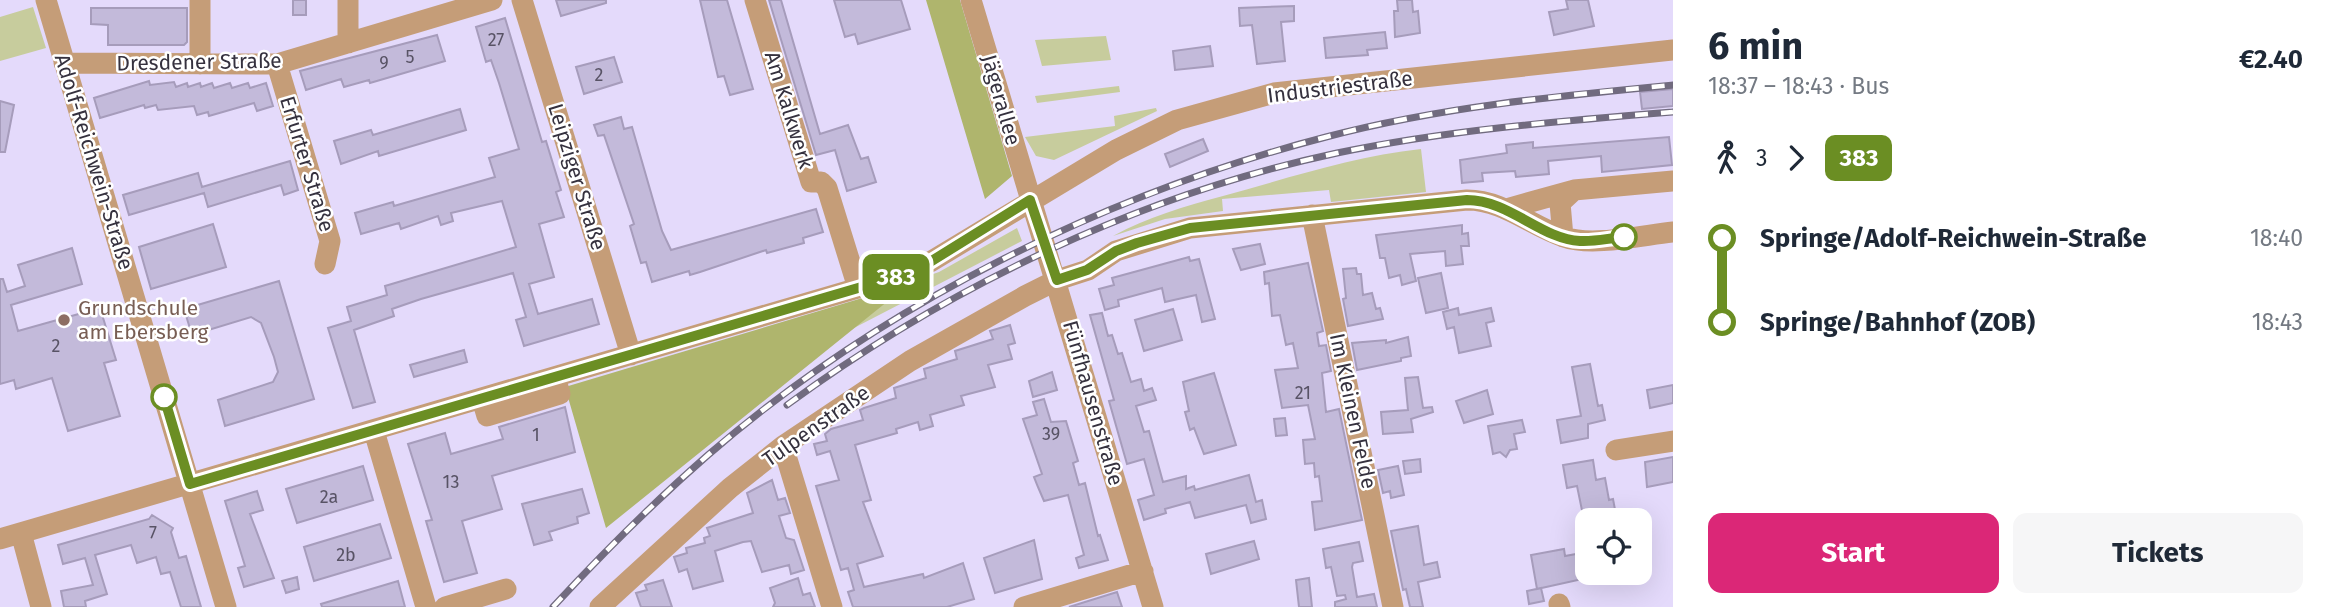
<!DOCTYPE html>
<html lang="en">
<head>
<meta charset="utf-8">
<style>
	:root { --surface:#fff; --page:#f6f6f7; --text:#1f2937; --muted:#747a83; --accent:#db2777 }
	body { margin:0; font-family:"Fira Sans",sans-serif; background:var(--page); color:var(--text); height:100vh; display:flex; flex-direction:column; font-size:26px; white-space:nowrap }
	* { box-sizing:border-box; margin:0 }
	p { font-size:23px; color:var(--muted) }
	.icon { flex:none; width:38px; height:38px; fill:none; stroke:currentColor; stroke-width:2; stroke-linecap:round; stroke-linejoin:round }
	.map { position:relative; flex:1; overflow:hidden }
	.drawer { display:flex; flex-direction:column; background:var(--surface); width:665px }
	.drawer>* { flex:none }
	.badge { padding:0 14px; border-radius:10px; font-size:24px; line-height:46px }
	.tools { position:absolute; left:1575px; top:508px; display:grid; gap:14px }
	.tools a { display:grid; place-items:center; width:77px; height:77px; border-radius:14px; background:var(--surface); box-shadow:0 7px 28px #0002; font-size:35px }
	.map>.badge { position:absolute; translate:-50% -50%; box-shadow:0 0 0 4px #fff }
	.legs { display:flex; align-items:center; gap:10px; height:77px; padding:0 35px; font-size:23px }
	.legs p { margin-inline-start:auto }
	.summary { display:flex; align-items:center; justify-content:space-between; height:119px; padding:0 35px }
	h1 { font-size:38px; font-weight:700; line-height:52px }
	.primary-button { display:flex; gap:14px; margin-top:auto; padding:14px 35px }
	.primary-button a { flex:1; height:80px; border-radius:14px; background:var(--accent); color:#fff; font-size:28px; font-weight:700; line-height:80px; text-align:center }
	.primary-button a+a { background:var(--page); color:var(--text) }
	ul { padding:0 35px; list-style:none }
	li { display:flex; align-items:center; gap:24px; height:84px; font-size:26px }
	li i { display:grid; place-items:center; width:10px; height:100%; margin:0 9px; background:currentColor }
	li i::after { content:''; width:18px; height:18px; margin:-9px; border:5px solid; border-radius:50%; background:var(--surface) }
	li p { margin-inline-start:auto }
	li:first-child i { background:linear-gradient(#0000 50%,currentColor 0) }
	li:last-child i { background:linear-gradient(currentColor 50%,#0000 0) }
	main { display:flex; flex:1; min-height:0 }
	.map>svg:first-child { display:block }
</style>
</head>
<body>
<main>
<div class="map">
<svg width="1673" height="607" viewBox="0 0 1673 607">
	<rect width="100%" height="100%" fill="#e4dafb"/>
	<path fill="#c7cc9d" d="M33,7L46,48L0,61V17Z
		M1106,36L1111,60L1042,66L1035,40Z
		M1119,86L1120,92L1037,103L1035,96Z
		M1156,108L1157,111L1054,160L1036,156L1025,137L1115,126L1114,116Z
		M1421,149L1426,192L1331,202L1329,190L1222,199L1223,211L1165,219L1113,236C1147,217 1186,206 1223,196C1289,178 1354,156 1421,149Z
		M1017,228L1022,241L852,329L887,301L869,296L939,272Z"/>
	<path fill="#afb56d" d="M926,0H960L1012,176L985,199Z
		M869,296L888,301L606,528L565,387Z"/>
	<path fill="#c3bada" stroke="#a69cbb" stroke-width="2" d="M293,0H306V15H293Z
		M556,0H606V3L561,16Z
		M700,0H727L753,89L730,95L724,76L718,77Z
		M769,0H781L820,134L848,125L861,159L868,157L876,182L847,191L835,150L816,155Z
		M834,0H901L910,29L858,44L855,34L845,37Z
		M1397,0H1412L1413,12L1418,11L1420,33L1395,37L1394,11H1398Z
		M1566,0H1588L1594,26L1554,35L1549,12L1568,9Z
		M1294,6V21L1281,22L1285,61L1257,64L1252,25L1240,26L1239,8Z
		M91,8H187V42L184,45H108V25L91,24Z
		M505,18L542,142L546,141L561,190L556,192L564,217L539,224L554,277L529,284L538,314L592,299L599,324L524,346L516,320L526,317L513,273L421,299L392,309L394,316L354,330L375,402L353,408L328,328L351,321L347,307L387,295L385,286L516,247L502,201L451,213L453,221L441,225L438,216L401,229L399,223L361,234L355,213L393,202L394,206L495,177L489,158L519,149L499,83L491,60L486,62L476,27Z
		M1385,32L1387,48L1367,50L1368,55L1326,58L1324,38Z
		M437,35L445,61L370,83L369,80L344,87L341,79L306,90L300,71Z
		M1210,46L1213,66L1175,70L1173,51Z
		M614,57L622,82L584,94L576,67Z
		M149,81L150,85L174,82L176,87L187,83L188,87L200,83L201,87L212,83L214,88L230,83L232,88L248,83L250,88L266,83L273,106L257,111L254,103L209,116L208,112L197,115L194,106L158,110L156,105L145,108L144,105L100,118L94,98Z
		M1673,89V106L1642,109L1640,92Z
		M0,101L14,105L5,152H0Z
		M460,109L466,130L379,156L378,151L341,164L334,141L371,130L373,135Z
		M621,117L624,129L632,127L662,231L671,250L816,209L823,232L803,238L804,243L767,253L766,250L700,272L690,275L689,271L652,282L646,262L641,263L630,226L634,224L604,135L598,136L594,125Z
		M1669,137L1672,165L1602,172L1601,156L1548,161L1549,174L1516,177L1515,171L1482,173L1483,181L1462,183L1460,160L1507,153L1506,145L1533,142V148Z
		M1203,139L1208,151L1170,167L1165,154Z
		M290,161L298,190L284,195L281,185L208,207L204,193L129,215L123,195L198,173L202,187Z
		M213,224L226,267L151,289L139,247Z
		M1462,225V234L1468,233L1469,246H1461L1463,264L1446,266L1445,251L1410,254L1416,281L1402,285L1400,275L1389,278L1385,258H1380L1376,235Z
		M1260,244L1265,264L1241,270L1233,249Z
		M72,248L82,284L11,305L18,331L100,308L116,360L104,363L120,416L68,431L52,378L16,389L14,380L0,384V279H3L7,292L25,286L18,265Z
		M1189,257L1190,261L1199,259L1215,319L1202,322L1196,295L1165,302L1162,288L1118,300L1119,306L1105,310L1099,289L1114,285L1112,278Z
		M1308,263L1323,331L1317,333L1319,346L1326,345L1331,371L1322,373L1326,412L1339,409L1362,520L1315,530L1312,502L1322,501L1319,476L1315,477L1314,463L1305,464L1303,440L1315,439L1308,405L1282,408L1275,370L1298,368L1293,343L1286,345L1280,315L1272,316L1269,283L1265,284L1264,272Z
		M1356,268L1357,274H1361L1363,295L1372,293L1376,309L1380,308L1383,319L1348,326L1343,299L1346,298L1343,269Z
		M1441,273L1448,308L1426,313L1418,278Z
		M279,281L314,399L225,426L218,400L273,382L278,372L274,357L261,323L251,317L192,335L184,309Z
		M1458,308L1459,315L1491,308L1494,321L1486,323L1491,346L1459,353L1454,327L1447,329L1443,312Z
		M1173,309L1182,340L1144,351L1135,320Z
		M1102,313L1108,336L1112,335L1118,354L1122,353L1131,382L1141,379L1144,391L1152,388L1156,400L1136,406L1144,432L1149,431L1163,482L1186,476V489L1194,486L1195,490L1249,475L1256,502L1262,500L1266,519L1251,523L1246,505L1195,518L1190,502L1165,509L1166,513L1144,520L1138,500L1154,495L1144,459L1127,464L1109,401L1114,400L1090,315Z
		M1010,325L1015,343L1008,345L1012,359L988,365L995,387L961,396L964,405L930,415L933,426L920,430L918,422L896,429L897,433L855,445L871,500L863,502L883,556L857,564L864,587L923,574L924,578L963,563L974,599L947,607H853L848,592L854,590L848,568L841,570L816,486L839,480L830,451L817,455L814,444L827,441L825,434L831,429L863,420L860,410L864,408L896,398L894,388L926,378L924,369L957,359L955,351L993,339L990,331Z
		M1408,337L1411,356L1401,358V361L1357,370L1352,343L1386,340V343Z
		M464,350L467,362L414,377L410,365Z
		M1590,364L1598,406L1602,405L1605,420L1588,424V438L1561,443L1557,420L1581,416L1572,367Z
		M1052,372L1057,390L1033,397L1029,381Z
		M1214,373L1236,445L1204,454L1194,428L1190,430L1185,412L1189,411L1183,382Z
		M1418,377L1423,408L1432,407L1433,412L1411,419L1413,432L1383,434L1381,412L1408,410L1405,378Z
		M1673,385V403L1650,408L1647,390Z
		M1487,390L1493,414L1464,423L1456,401Z
		M1044,399L1051,422L1066,421L1078,461L1073,463L1079,485L1085,483L1098,536L1100,535L1108,560L1079,568L1076,558L1084,555L1068,495L1044,501L1038,487L1034,477L1042,474L1023,419L1037,415L1033,402Z
		M565,407L575,452L492,476L502,509L462,521L477,573L444,582L426,521L432,520L408,444L445,433L451,454L503,439L499,427Z
		M1285,418L1287,435L1276,436L1274,419Z
		M1522,420L1525,432L1514,434L1517,449L1510,450L1506,457L1500,452L1493,454L1488,426Z
		M1673,457V482L1647,487L1645,462Z
		M1420,459L1421,472L1405,474L1403,461Z
		M1593,460L1596,480L1605,478L1609,500L1613,499L1617,520H1584L1577,486L1567,488L1563,465Z
		M363,466L373,500L297,523L286,489Z
		M1398,466L1404,495L1391,498L1390,491L1383,493L1378,470Z
		M772,480L778,500L785,498L790,513L779,516L786,538L794,540L804,570L791,574L789,565L762,572L751,541L743,542L715,551L723,581L693,589L687,569L679,572L674,557L687,553L686,548L705,543L704,538L710,536L707,528L753,513L747,493Z
		M582,489L589,513L577,517L578,523L549,532L552,540L534,545L522,504Z
		M257,491L263,510L250,514L274,578L244,587L238,568L245,566L225,501Z
		M152,515L173,528L171,532L179,558L186,556L201,607H181L170,572L161,574L156,557L137,563L131,545L95,555L107,594L85,601L86,607H64L61,591L93,585L85,558L63,564L58,545L149,519Z
		M380,524L391,558L314,581L304,547Z
		M1418,526L1424,565L1437,562L1440,577L1418,582L1423,607H1410L1406,589L1403,590L1391,531Z
		M1034,540L1042,579L995,593L984,558Z
		M1254,541L1259,559L1211,574L1206,554Z
		M1359,542L1363,561L1353,563L1352,567L1357,597L1374,594L1377,607H1335V602L1346,599L1345,595L1337,596L1331,567L1326,568L1323,549Z
		M1564,549L1565,556L1587,552V578L1537,589L1531,555Z
		M297,577L299,589L286,593L282,581Z
		M798,578L803,595L810,593L815,607H773L775,603L770,588Z
		M1309,578L1312,607H1299L1296,580Z
		M663,580L672,607H641L636,593L647,590L645,585Z
		M398,581L405,607H322L321,604Z
		M1541,588L1544,601L1529,604L1527,591Z
		M1117,592L1122,607H1069Z"/>
	<g fill="none" stroke-linecap="round" stroke-linejoin="round">
		<path stroke="#c59d78" stroke-width="21" d="M46,0L226,607
			M200,0V64
			M522,0L631,355
			M755,0L811,182H821L827,188L858,288
			M971,0L1153,607
			M348,43V0
			M64,63L277,64L492,0
			M277,64L330,241L325,264
			M1506,209L1574,190L1673,181
			M1312,215L1393,607
			M1563,237L1560,203L1574,190
			M482,399L487,416L560,394L555,377
			M374,431L426,607
			M783,446L832,607
			M1616,450L1673,441
			M21,533L41,607
			M0,539L899,276L930,262L1116,150L1177,120L1274,93L1673,50
			M1559,604L1560,607
			M445,607L506,589
			M600,607L730,488L783,446L910,361L1025,296L1057,280L1088,270L1116,251L1190,228L1467,200C1503,200 1531,226 1564,237C1592,247 1643,235 1673,232
			M1024,607L1143,571"/>
		<g stroke="#716b7f" stroke-width="7">
			<path id="rail" d="M787,405C949,286 1140,195 1337,153C1447,130 1561,121 1673,112
				M553,607C602,554 653,503 708,455C881,305 1105,194 1326,137C1440,107 1557,96 1673,85"/>
		</g>
		<use href="#rail" stroke="#fff" stroke-width="4.5" stroke-dasharray="13" stroke-linecap="butt"/>
	</g>
	<g fill="none" stroke-linecap="round" stroke-linejoin="round">
		<g stroke="#fff" stroke-width="16">
			<path id="line-1" d="M164,397L190,484L899,276L930,262L1030,200L1057,280L1087,270L1116,251L1137,243L1190,228L1467,200C1509,200 1541,239 1580,241C1594,242 1610,238 1624,237"/>
		</g>
		<use href="#line-1" stroke="#6b8e23" stroke-width="10"/>
	</g>
	<g fill="#fff" stroke="#6b8e23" stroke-width="3.5">
		<circle cx="1624" cy="237" r="12"/>
		<circle cx="164" cy="397" r="12"/>
	</g>
	<circle fill="#8d6e63" stroke="#fff" stroke-width="2.5" cx="64" cy="320" r="7"/>
	<g text-anchor="middle" dominant-baseline="central" stroke-width="5" stroke-linejoin="round" paint-order="stroke">
		<g font-size="18" fill="#585365">
			<text x="496" y="40">27</text>
			<text x="410" y="57">5</text>
			<text x="384" y="63">9</text>
			<text x="599" y="75">2</text>
			<text x="56" y="346">2</text>
			<text x="1303" y="393">21</text>
			<text x="1051" y="434">39</text>
			<text x="536" y="435">1</text>
			<text x="451" y="482">13</text>
			<text x="329" y="497">2a</text>
			<text x="153" y="533">7</text>
			<text x="346" y="555">2b</text>
		</g>
		<g font-size="21" fill="#35313e" stroke="#fff">
			<text transform="translate(199 62) rotate(-1)">Dresdener Straße</text>
			<text transform="translate(1340 87) rotate(-7)">Industriestraße</text>
			<text transform="translate(1001 100) rotate(74)">Jägerallee</text>
			<text transform="translate(789 110) rotate(73)">Am Kalkwerk</text>
			<text transform="translate(94 162) rotate(73)">Adolf-Reichwein-Straße</text>
			<text transform="translate(307 164) rotate(73)">Erfurter Straße</text>
			<text transform="translate(577 177) rotate(73)">Leipziger Straße</text>
			<text transform="translate(1093 403) rotate(74)">Fünfhausenstraße</text>
			<text transform="translate(1353 411) rotate(78)">Im Kleinen Felde</text>
			<text transform="translate(816 426) rotate(-35)">Tulpenstraße</text>
		</g>
		<g font-size="21" fill="#785e54" stroke="#fff" text-anchor="start">
			<text x="78" y="308">Grundschule<tspan x="78" dy="24">am Ebersberg</tspan></text>
		</g>
	</g>
</svg>
<div class="tools">
<a><svg class="icon" aria-label="locate" viewBox="0 0 24 24"><circle cx="12" cy="12" r="6"/><path d="M12 2v4M12 18v4M2 12h4M18 12h4"/></svg></a>
</div>
<b class="badge" style="left:896px;top:277px;background:#6b8e23;color:#fff">383</b>
</div>
<section class="drawer">
<div class="summary"><div><h1>6 min</h1><p>18:37 – 18:43 · Bus</p></div><b>€2.40</b></div>
<div class="legs"><svg class="icon" aria-label="walk" viewBox="0 0 24 24"><circle cx="13" cy="4" r="2"/><path d="M13 8l-2 6 4 7M11 14l-3 7M7 12l3-4h3l4 4"/></svg>3<svg class="icon" aria-label="forward" viewBox="0 0 24 24"><path d="M9 5l7 7-7 7"/></svg><b class="badge" style="background:#6b8e23;color:#fff">383</b></div>
<ul>
<li><i style="color:#6b8e23"></i><b>Springe/Adolf-Reichwein-Straße</b><p>18:40</p></li>
<li><i style="color:#6b8e23"></i><b>Springe/Bahnhof (ZOB)</b><p>18:43</p></li>
</ul>
<div class="primary-button"><a>Start</a><a>Tickets</a></div>
</section>
</main>
</body>
</html>
